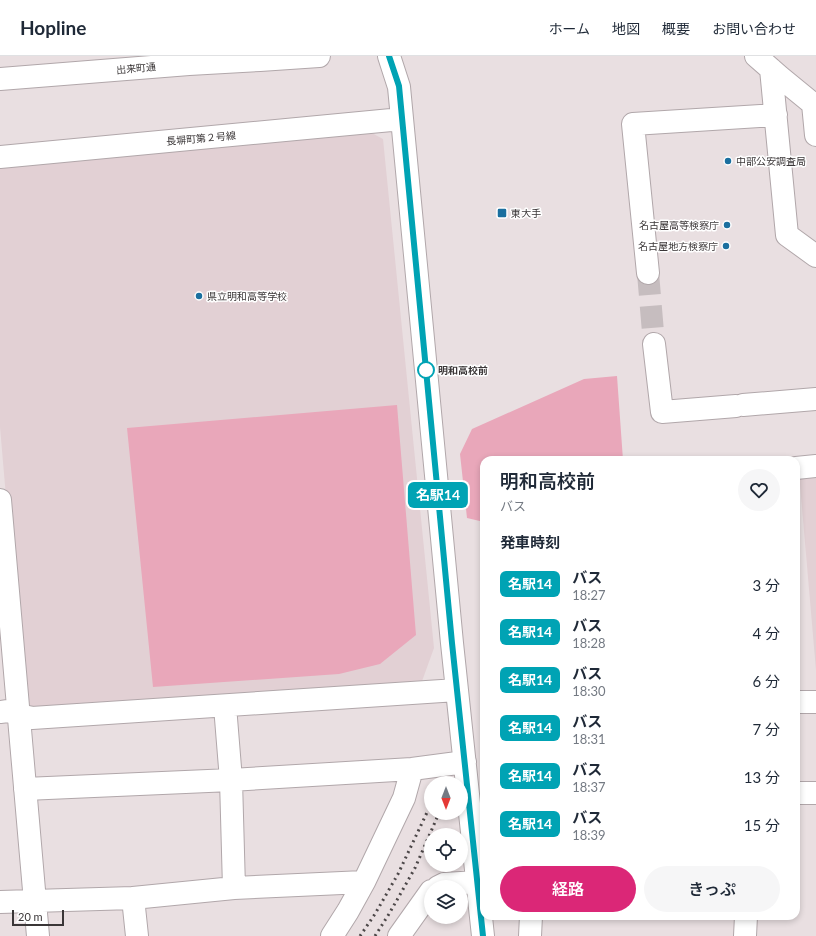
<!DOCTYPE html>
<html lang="ja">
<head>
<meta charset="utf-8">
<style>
	:root { --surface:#fff; --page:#f6f6f7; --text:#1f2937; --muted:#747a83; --line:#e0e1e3; --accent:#db2777 }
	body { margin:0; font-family:Lato,"Noto Sans JP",sans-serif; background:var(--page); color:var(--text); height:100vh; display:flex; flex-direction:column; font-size:15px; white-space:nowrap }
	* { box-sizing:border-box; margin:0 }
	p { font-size:13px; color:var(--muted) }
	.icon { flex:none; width:22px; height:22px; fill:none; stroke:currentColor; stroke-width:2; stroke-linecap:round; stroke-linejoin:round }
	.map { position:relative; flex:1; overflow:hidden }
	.details { position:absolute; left:480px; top:400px; width:320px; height:464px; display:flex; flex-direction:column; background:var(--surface); border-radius:12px; box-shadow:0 2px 6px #0003 }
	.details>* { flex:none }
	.badge { padding:0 8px; border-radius:6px; font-size:14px; line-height:26px }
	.needle { width:26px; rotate:180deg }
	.tools { position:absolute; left:424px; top:720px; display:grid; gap:8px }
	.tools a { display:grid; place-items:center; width:44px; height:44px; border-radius:50%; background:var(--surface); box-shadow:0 2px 6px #0003; font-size:20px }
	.scale { position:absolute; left:12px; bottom:10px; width:52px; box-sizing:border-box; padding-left:4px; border:2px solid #3a3637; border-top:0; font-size:11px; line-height:14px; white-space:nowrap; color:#3a3637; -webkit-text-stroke:3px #fff; paint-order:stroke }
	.map>.badge { position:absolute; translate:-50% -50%; box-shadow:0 0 0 2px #fff }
	h2 { padding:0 20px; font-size:15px; line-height:36px }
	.round { display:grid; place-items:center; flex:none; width:42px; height:42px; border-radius:21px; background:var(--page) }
	.overview { display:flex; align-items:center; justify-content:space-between; height:68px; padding:0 20px }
	h1 { font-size:19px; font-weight:600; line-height:30px }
	.primary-button { display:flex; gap:8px; margin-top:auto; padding:8px 20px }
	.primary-button a { flex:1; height:46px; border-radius:24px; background:var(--accent); color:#fff; font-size:16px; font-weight:600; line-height:46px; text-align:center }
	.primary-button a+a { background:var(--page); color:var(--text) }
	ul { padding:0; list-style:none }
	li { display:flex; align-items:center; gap:12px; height:48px; padding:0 20px }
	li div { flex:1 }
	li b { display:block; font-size:15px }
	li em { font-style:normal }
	li .badge { min-width:44px; font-weight:700; text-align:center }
	header { display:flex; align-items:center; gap:24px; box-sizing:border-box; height:56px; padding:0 20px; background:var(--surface); border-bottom:1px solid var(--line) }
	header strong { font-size:19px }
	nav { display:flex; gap:22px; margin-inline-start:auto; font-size:14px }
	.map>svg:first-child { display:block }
</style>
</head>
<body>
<header>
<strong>Hopline</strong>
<nav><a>ホーム</a><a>地図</a><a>概要</a><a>お問い合わせ</a></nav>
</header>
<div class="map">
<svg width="816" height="880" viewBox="0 0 816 880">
	<rect width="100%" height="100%" fill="#e9dfe1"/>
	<path fill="#e2d0d4" d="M370,76L383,83L434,592L421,628L31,655L24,650L0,371V109Z
		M816,415V614L799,417Z"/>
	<path fill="#e9a7ba" d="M617,320L623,404H484V466L467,462L460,398L472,373L584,323Z
		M397,349L416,579L380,608L339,618L153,631L127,372Z"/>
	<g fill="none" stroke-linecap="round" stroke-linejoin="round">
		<path stroke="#c6bdbf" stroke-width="22" stroke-dasharray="22 11" stroke-linecap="butt" d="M648,217L654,288"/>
		<g stroke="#b1a7aa" stroke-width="24">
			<path id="minor" d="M389,0L399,31L452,587L483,880
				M756,0L780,21L813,48L816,79
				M771,13L787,179L816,200
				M0,101L402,63
				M648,217L633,68L776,59
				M654,288L662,356L736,350
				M743,349L816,343
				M796,412L816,410
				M0,444L38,880
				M796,646H816
				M225,650L231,724L234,832
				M0,656L8,655L19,659L32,662L457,634
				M25,733L231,724L412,713L465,706
				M796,737H816
				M438,831L444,828L478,826
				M133,842L137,880
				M0,846L133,842L234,832L364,826
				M332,880L348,855L364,826L404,742L412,713
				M399,880L431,835
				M530,880L531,860
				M745,880L746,860"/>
		</g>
		<g stroke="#b1a7aa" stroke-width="24">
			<path id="major" d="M0,23L189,8L260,4L319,0"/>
		</g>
		<use href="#minor" stroke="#fff" stroke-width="22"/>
		<use href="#major" stroke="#fff" stroke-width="22"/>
		<path stroke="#4c4748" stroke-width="3" stroke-dasharray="2 4" stroke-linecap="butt" d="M360,880L375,858L398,818L431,748
			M375,880L389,858L415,812L439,757"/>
	</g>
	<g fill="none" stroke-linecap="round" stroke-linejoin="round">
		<g stroke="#fff" stroke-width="9">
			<path id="line" d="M389,0L399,30L452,587L483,880"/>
		</g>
		<use href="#line" stroke="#00a3b4" stroke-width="6"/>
	</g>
	<g fill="#1a6f9f" stroke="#fff" stroke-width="1.5">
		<circle cx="728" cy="105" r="4"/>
		<rect x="497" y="152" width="10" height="10" rx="2"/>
		<circle cx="727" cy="169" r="4"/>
		<circle cx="726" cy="190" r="4"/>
		<circle cx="199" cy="240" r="4"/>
	</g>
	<circle fill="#fff" stroke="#00a3b4" stroke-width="2" cx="426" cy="314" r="8"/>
	<g text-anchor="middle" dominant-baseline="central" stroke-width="3" stroke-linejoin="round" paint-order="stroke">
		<g font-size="10" fill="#3a3637" stroke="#fff">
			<text transform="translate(136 12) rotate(-5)">出来町通</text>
			<text transform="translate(201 82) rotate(-5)">長塀町第２号線</text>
		</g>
		<g font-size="10" fill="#3a3637" stroke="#fff" text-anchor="start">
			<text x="736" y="105">中部公安調査局</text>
			<text x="511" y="157">東大手</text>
			<text x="719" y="169" text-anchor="end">名古屋高等検察庁</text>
			<text x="718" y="190" text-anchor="end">名古屋地方検察庁</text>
			<text x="207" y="240">県立明和高等学校</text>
		</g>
		<g font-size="10" font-weight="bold" fill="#3a3637" stroke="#fff" text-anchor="start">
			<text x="438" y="314">明和高校前</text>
		</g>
	</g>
</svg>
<div class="tools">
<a><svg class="needle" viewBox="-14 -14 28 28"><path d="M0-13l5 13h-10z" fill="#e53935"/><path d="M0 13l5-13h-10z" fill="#747a83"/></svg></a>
<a><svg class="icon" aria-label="locate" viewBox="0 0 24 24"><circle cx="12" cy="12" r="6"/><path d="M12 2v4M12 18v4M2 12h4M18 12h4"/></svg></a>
<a><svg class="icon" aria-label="layers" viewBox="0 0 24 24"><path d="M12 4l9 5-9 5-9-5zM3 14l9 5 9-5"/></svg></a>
</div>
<div class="scale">20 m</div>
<b class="badge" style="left:438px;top:439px;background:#00a3b4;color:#fff">名駅14</b>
<section class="details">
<div class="overview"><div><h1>明和高校前</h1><p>バス</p></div><a class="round"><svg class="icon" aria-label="heart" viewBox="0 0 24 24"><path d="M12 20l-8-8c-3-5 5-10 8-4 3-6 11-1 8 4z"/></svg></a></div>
<h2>発車時刻</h2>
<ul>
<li><span class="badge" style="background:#00a3b4;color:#fff">名駅14</span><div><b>バス</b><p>18:27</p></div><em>3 分</em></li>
<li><span class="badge" style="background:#00a3b4;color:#fff">名駅14</span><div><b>バス</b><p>18:28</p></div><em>4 分</em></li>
<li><span class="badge" style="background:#00a3b4;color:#fff">名駅14</span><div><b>バス</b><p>18:30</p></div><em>6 分</em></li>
<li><span class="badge" style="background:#00a3b4;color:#fff">名駅14</span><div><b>バス</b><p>18:31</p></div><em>7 分</em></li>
<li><span class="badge" style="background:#00a3b4;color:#fff">名駅14</span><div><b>バス</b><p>18:37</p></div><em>13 分</em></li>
<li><span class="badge" style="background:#00a3b4;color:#fff">名駅14</span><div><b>バス</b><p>18:39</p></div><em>15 分</em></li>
</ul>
<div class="primary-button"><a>経路</a><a>きっぷ</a></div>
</section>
</div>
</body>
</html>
